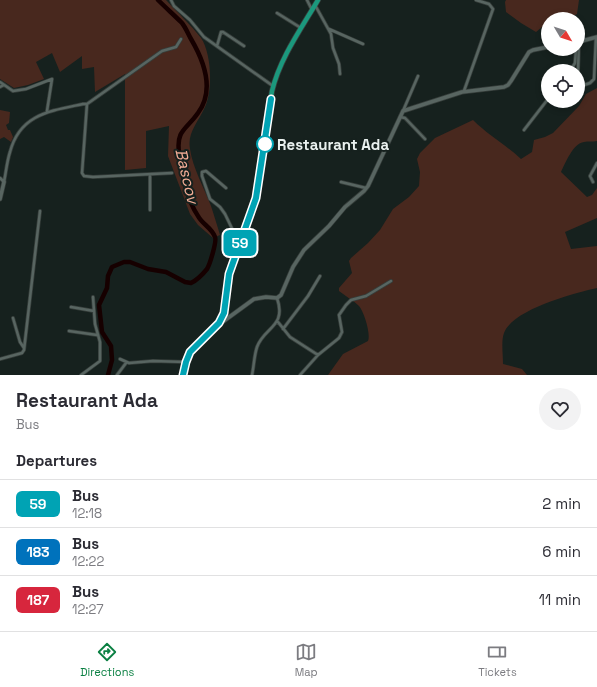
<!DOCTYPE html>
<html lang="en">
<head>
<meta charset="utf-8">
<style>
	:root { --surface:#fff; --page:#f2f2f3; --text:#2b2b33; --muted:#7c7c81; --line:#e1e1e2; --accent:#0b8043 }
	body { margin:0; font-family:"Space Grotesk",sans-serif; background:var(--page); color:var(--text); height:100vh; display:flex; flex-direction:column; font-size:15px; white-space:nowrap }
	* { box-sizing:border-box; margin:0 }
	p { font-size:13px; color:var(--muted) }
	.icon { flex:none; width:22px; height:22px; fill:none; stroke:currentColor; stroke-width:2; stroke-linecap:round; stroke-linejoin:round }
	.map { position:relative; height:375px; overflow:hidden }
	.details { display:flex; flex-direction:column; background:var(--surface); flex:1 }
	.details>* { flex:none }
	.badge { padding:0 8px; border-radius:6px; font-size:14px; line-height:26px }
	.needle { width:26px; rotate:129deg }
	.tools { position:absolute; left:541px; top:12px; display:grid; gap:8px }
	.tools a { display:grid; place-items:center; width:44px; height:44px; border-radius:50%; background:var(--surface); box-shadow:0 2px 6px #0003; font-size:20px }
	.map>.badge { position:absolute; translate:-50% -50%; box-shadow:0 0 0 2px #fff }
	h2 { padding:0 16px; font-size:15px; line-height:36px }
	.round { display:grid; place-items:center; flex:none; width:42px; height:42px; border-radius:21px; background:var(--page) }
	.summary { display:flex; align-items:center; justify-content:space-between; height:68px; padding:0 16px }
	h1 { font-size:19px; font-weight:600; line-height:30px }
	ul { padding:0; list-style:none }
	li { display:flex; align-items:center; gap:12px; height:48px; padding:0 16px; border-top:1px solid var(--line) }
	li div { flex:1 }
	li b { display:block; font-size:15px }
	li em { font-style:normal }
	li .badge { min-width:44px; font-weight:700; text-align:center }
	.menu { display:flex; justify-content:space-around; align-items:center; height:56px; border-top:1px solid var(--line); background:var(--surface); font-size:11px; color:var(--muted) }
	.menu a { display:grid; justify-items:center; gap:2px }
	.menu .active { color:var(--accent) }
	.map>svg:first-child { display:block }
</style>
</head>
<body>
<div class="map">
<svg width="597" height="375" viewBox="0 0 597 375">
	<rect width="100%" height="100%" fill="#16211e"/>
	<path fill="#48281e" d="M0,0H166C177,12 191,25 201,38C212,54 213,93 204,109C198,122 187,133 190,149C193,169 204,187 211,206C214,215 217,225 220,235L213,238L198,225L190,214L168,156L169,126L146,131V168L125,170V74L95,92L94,67L82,69V56L60,72L52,53L36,62L44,79L28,85L14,88L0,79Z
		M506,0H579L577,14L569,18L548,19V22L536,32L521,23L506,12L505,2Z
		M597,88V141C592,142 588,141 584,142C573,143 565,164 561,172L587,197L592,195L597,188V218L565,232L571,249L597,246V288C575,293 513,309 504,333C501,341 503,354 503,364L522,369L527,375H328L343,354L368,341C371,334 364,312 359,306C353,300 345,296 339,291V288L352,273L349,261L351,258L368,243L380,230L393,209L409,197L419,186L420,172L417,159L420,153L435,138L473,120C488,135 506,145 521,159L532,152L534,140L545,137L553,133L579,106L586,94Z
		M0,110L10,112L9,123L6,125L8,130H10L13,137L11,142L4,137L0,139Z"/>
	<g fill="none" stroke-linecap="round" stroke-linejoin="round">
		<path stroke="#160000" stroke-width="4.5" d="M108,375L112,360L111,346L102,332L99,305L107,288L108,276L112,267L124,262H130L148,269L166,272L185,282L191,283C197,280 203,274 207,269C210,264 217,241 215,237C212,228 202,224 198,216C187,200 181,171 179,152C176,130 187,129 198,113C215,90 204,61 191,39C188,34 186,28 182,23C174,15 166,8 158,0"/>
		<g stroke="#363e3b" stroke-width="4">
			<path id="street" d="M171,0L174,6L190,20L204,37L273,86
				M307,0L312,10
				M315,5L331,34L333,48L339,64L340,74
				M277,13L301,28
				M329,29L363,44
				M217,46L221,32H223L244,46
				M570,71L575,63L576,49
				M578,71L579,42
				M0,82L13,91L26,89L52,79L47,111
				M0,87L4,85
				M578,87L590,83L594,79L596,37
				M464,91L493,9L489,4L476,0
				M87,104L82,173L84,176L93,177L172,173
				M87,104L162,51L176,47L181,39
				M403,111L418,76
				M400,117L405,118L425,139
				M524,130L548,99
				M150,175V210
				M0,178L4,182
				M4,182C6,172 7,161 10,152C20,114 50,111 83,104H87
				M341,182L366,188
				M593,182L590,176L597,163
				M226,188L206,171L202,172V176L210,199L220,207L225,214L239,243
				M71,307L94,311
				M13,318L20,342L24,348
				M278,322L290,337L318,355
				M283,329L308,296L320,276
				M69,331L97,335
				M0,359L22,353L24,350L40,211
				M120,359L129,363L153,361L186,362
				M81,375L100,361V342L95,324L93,297
				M117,375L126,363
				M252,375C254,366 254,356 257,347C264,327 287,327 277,298
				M300,375L318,355L339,338L342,332L339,315L346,305L351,300L366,296L391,281"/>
		</g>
		<g stroke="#363e3b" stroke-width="5">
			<path id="secondary" d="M578,42L597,37
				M0,199L4,182
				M217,326L254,299L266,297L277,298L281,295L293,267L304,250L329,226L345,207L364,191L368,186L403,111L462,92L504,87L508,85L511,81L529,52L533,50L548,47"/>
		</g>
		<g stroke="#363e3b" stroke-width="6">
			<path id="highway" d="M183,375L186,362L190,353L219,323L224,313L229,274L256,198L272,91C280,58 301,29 318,0"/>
		</g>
		<use href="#street" stroke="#586561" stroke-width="2.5"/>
		<use href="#secondary" stroke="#586561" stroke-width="3.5"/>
		<use href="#highway" stroke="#1b987d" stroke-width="4.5"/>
	</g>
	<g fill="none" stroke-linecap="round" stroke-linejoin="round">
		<g stroke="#fff" stroke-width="9">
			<path id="line" d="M183,375L186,362L190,352L219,323L224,313L229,274L256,198L271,99"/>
		</g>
		<use href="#line" stroke="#00a3b4" stroke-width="6"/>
	</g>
	<circle fill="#fff" stroke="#00a3b4" stroke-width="2" cx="265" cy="144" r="8"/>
	<g text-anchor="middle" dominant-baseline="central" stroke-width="4" stroke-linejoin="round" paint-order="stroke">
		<g font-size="15" font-weight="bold" fill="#eaf1ef" stroke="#16211e" text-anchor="start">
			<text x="277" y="144">Restaurant Ada</text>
		</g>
		<g font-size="16" font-style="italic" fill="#f3ad96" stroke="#16211e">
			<text transform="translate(187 176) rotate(77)">Bascov</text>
		</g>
	</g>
</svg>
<div class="tools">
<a><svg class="needle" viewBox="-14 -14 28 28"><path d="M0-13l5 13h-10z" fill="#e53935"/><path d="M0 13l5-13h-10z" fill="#7c7c81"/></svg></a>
<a><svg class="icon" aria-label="locate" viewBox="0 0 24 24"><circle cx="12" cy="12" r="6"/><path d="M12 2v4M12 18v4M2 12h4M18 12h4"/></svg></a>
</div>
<b class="badge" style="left:240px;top:243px;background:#00a3b4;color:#fff">59</b>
</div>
<section class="details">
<div class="summary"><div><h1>Restaurant Ada</h1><p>Bus</p></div><a class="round"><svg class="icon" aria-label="heart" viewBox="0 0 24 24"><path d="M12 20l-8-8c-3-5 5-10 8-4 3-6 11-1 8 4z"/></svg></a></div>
<h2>Departures</h2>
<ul>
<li><span class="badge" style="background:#00a3b4;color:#fff">59</span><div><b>Bus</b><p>12:18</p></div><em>2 min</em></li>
<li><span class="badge" style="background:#0072bc;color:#fff">183</span><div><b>Bus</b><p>12:22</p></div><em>6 min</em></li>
<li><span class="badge" style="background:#d7263d;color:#fff">187</span><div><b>Bus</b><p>12:27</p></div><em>11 min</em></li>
</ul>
</section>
<nav class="menu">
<a class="active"><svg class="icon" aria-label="directions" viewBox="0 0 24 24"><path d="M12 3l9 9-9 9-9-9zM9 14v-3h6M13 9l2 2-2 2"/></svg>Directions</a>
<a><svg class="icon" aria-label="map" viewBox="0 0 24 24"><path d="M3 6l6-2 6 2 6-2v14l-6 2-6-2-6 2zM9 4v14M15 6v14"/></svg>Map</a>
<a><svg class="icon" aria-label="tickets" viewBox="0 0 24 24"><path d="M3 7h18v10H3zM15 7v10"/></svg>Tickets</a>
</nav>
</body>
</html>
